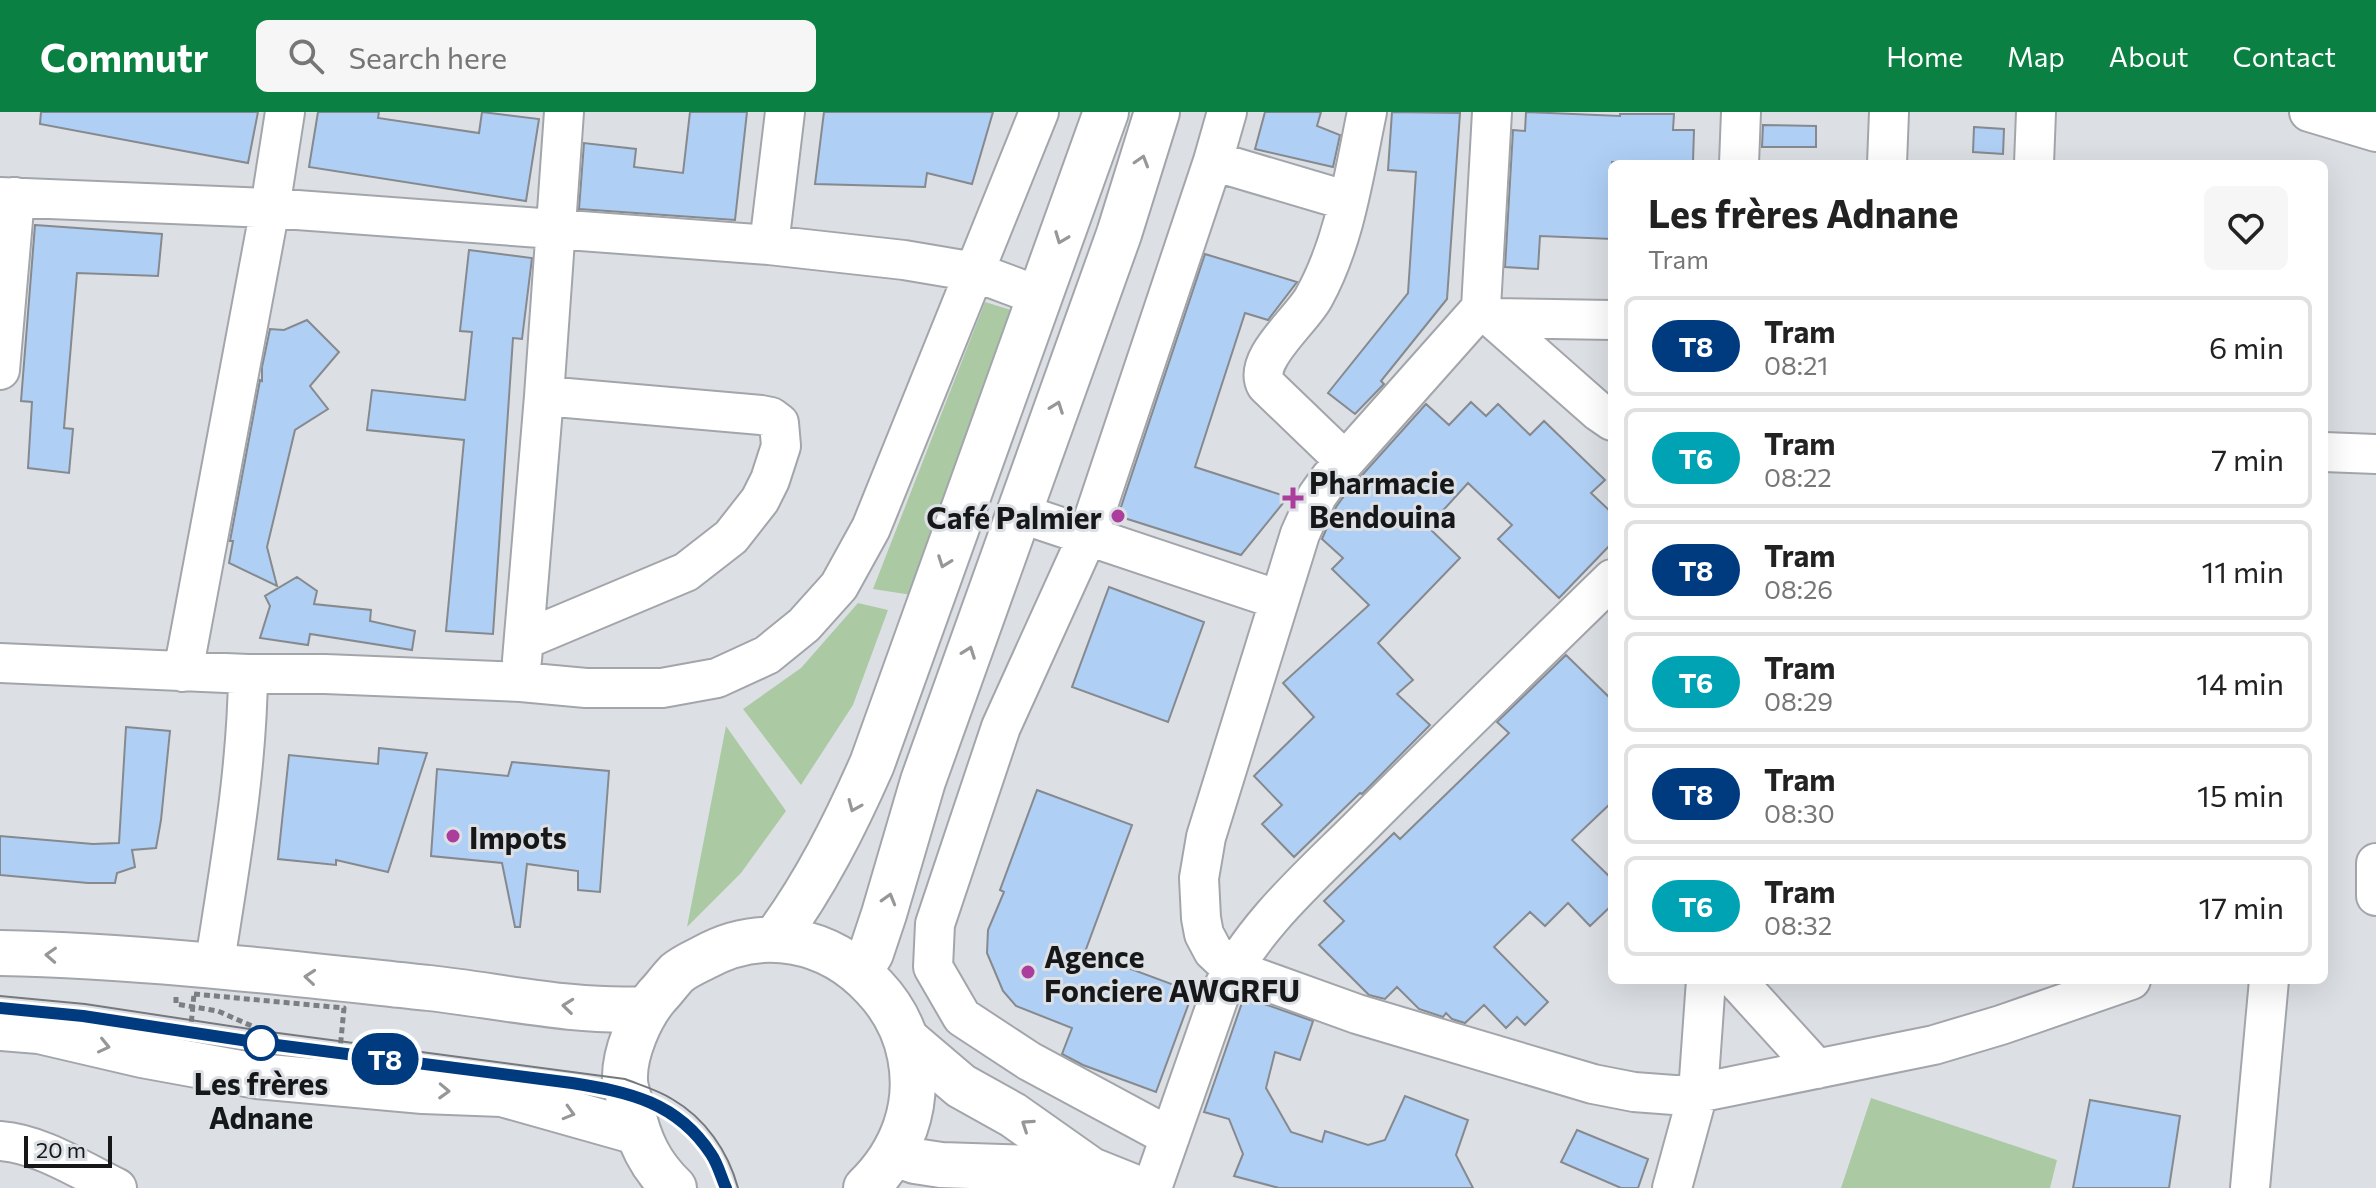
<!DOCTYPE html>
<html lang="en">
<head>
<meta charset="utf-8">
<style>
	:root { --surface:#fff; --page:#f6f6f6; --text:#222; --muted:#767676; --line:#e0e0e0; --accent:#0b8043 }
	body { margin:0; font-family:Commissioner,sans-serif; background:var(--page); color:var(--text); height:100vh; display:flex; flex-direction:column; font-size:30px; white-space:nowrap }
	* { box-sizing:border-box; margin:0 }
	p { font-size:26px; color:var(--muted) }
	.icon { flex:none; width:44px; height:44px; fill:none; stroke:currentColor; stroke-width:2; stroke-linecap:round; stroke-linejoin:round }
	.map { position:relative; flex:1; overflow:hidden }
	.details { position:absolute; left:1608px; top:48px; width:720px; height:824px; display:flex; flex-direction:column; background:var(--surface); border-radius:12px; box-shadow:0 8px 32px #0002 }
	.details>* { flex:none }
	.badge { padding:0 16px; border-radius:26px; font-size:28px; line-height:52px }
	.scale { position:absolute; left:24px; bottom:20px; width:88px; box-sizing:border-box; padding-left:8px; border:4px solid #161719; border-top:0; font-size:22px; line-height:28px; white-space:nowrap; color:#161719; -webkit-text-stroke:6px #dce0e5; paint-order:stroke }
	.map>.badge { position:absolute; translate:-50% -50%; box-shadow:0 0 0 4px #fff }
	.round { display:grid; place-items:center; flex:none; width:84px; height:84px; border-radius:12px; background:var(--page) }
	.overview { display:flex; align-items:center; justify-content:space-between; height:136px; padding:0 40px }
	h1 { font-size:38px; font-weight:700; line-height:60px }
	ul { padding:0; list-style:none }
	li { display:flex; align-items:center; gap:24px; height:100px; margin:0 16px 12px; padding:0 24px; border:4px solid var(--line); border-radius:12px }
	li div { flex:1 }
	li b { display:block; font-size:30px }
	li em { font-style:normal }
	li .badge { min-width:88px; font-weight:700; text-align:center }
	header { display:flex; align-items:center; gap:48px; box-sizing:border-box; height:112px; padding:0 40px; background:var(--accent); color:#fff }
	header strong { font-size:38px }
	nav { display:flex; gap:44px; margin-inline-start:auto; font-size:28px }
	.search { width:560px; height:72px; background:var(--page); display:flex; align-items:center; gap:20px; box-sizing:border-box; padding:0 28px; border-radius:12px; color:var(--muted); font-size:30px }
	.map>svg:first-child { display:block }
</style>
</head>
<body>
<header>
<strong>Commutr</strong>
<div class="search"><svg class="icon" aria-label="search" viewBox="0 0 24 24"><circle cx="10" cy="10" r="6"/><path d="M15 15l6 6"/></svg>Search here</div>
<nav><a>Home</a><a>Map</a><a>About</a><a>Contact</a></nav>
</header>
<div class="map">
<svg width="2376" height="1076" viewBox="0 0 2376 1076">
	<rect width="100%" height="100%" fill="#dce0e5"/>
	<path fill="#abcaa3" d="M985,190L1011,198L912,483L873,477Z
		M858,491L888,498L853,593L801,673L743,597L801,556Z
		M726,614L786,699L741,761L687,815Z
		M1871,986L2057,1048L2050,1076H1841Z"/>
	<path fill="#afcff5" stroke="#86898e" stroke-width="2" d="M41,0H258L248,51L40,12Z
		M318,0H379L378,6L479,21L482,0L539,7L526,89L309,55Z
		M690,0H747L735,108L579,97L584,31L636,37L634,55L683,61Z
		M824,0H993L972,72L927,61L925,75L815,72Z
		M1265,0H1321L1317,14L1340,23L1333,55L1255,37Z
		M1392,0L1460,1L1447,187L1381,269L1384,272L1355,302L1328,281L1408,181L1416,60L1388,58Z
		M1526,0L1620,4V2H1674L1673,18H1694L1693,50H1612V127L1540,124L1538,157L1505,155L1513,18L1525,19Z
		M1763,13L1816,14V35H1762Z
		M1974,15L2004,17L2003,42L1973,40Z
		M35,113L162,122L158,164L77,161L64,316L73,317L69,361L28,356L32,290L21,289Z
		M469,138L532,146L522,227L513,226L493,522L446,519L464,328L367,318L372,278L465,288L472,220L460,219Z
		M1205,142L1297,170L1268,208L1245,201L1195,355L1288,385L1241,443L1118,404Z
		M307,208L339,240L310,274L328,297L295,318L267,435L277,474L229,451L233,429H230L260,268L262,269V255L270,217L284,218Z
		M1471,290L1486,304L1498,292L1530,323L1544,309L1605,368L1591,381L1612,401V431L1559,486L1498,427L1512,413L1468,371L1428,415L1460,446L1378,531L1413,568L1397,582L1430,613L1362,682L1360,681L1294,745L1262,712L1282,693L1254,664L1314,605L1283,571L1369,493L1332,457L1343,446L1322,427L1336,395L1347,380L1426,292L1449,313Z
		M297,465L317,479L314,492L371,498L370,509L415,519L412,538L310,522L308,533L260,526L270,494L265,484Z
		M1109,475L1204,510L1168,610L1072,575Z
		M1566,543L1612,588V690L1572,728L1612,767V793L1590,814L1568,791L1545,814L1530,800L1494,835L1548,890L1525,913L1517,905L1506,916L1484,893L1465,911L1452,907L1446,901L1443,905L1419,897L1397,875L1385,887L1369,883L1319,833L1344,809L1324,789L1394,721L1400,727L1509,621L1497,610Z
		M126,615L170,619L161,708L156,736L132,738L135,755L117,761L115,771H88L0,763V724L93,732L119,731Z
		M379,636L427,641L388,760L336,748V753L278,747L289,643L378,652Z
		M512,650L609,659L600,780L578,778V759L527,752L520,815H515L502,751L431,744L437,657L508,664Z
		M1037,678L1132,713L1085,840L1193,880L1156,980L1083,953L1062,942L1072,916L1016,894L1003,879L987,841L988,818L1004,780L1000,778Z
		M1244,885L1313,909L1300,948L1275,940L1266,976L1291,1020L1322,1030L1325,1019L1368,1033L1385,1028L1405,984L1468,1008L1456,1043L1473,1076H1279L1234,1064L1243,1042L1229,1007L1204,1000Z
		M2090,988L2180,1004L2169,1076H2073Z
		M1577,1018L1648,1047L1638,1076H1621L1561,1050Z"/>
	<g fill="none" stroke-linecap="round" stroke-linejoin="round">
		<g stroke="#a2a5aa" stroke-width="42">
			<path id="minor" d="M1492,0L1481,196L1330,366L1317,384L1300,422L1206,725L1199,766L1201,806L1204,822L1213,839L1232,857L1357,902L1593,972L1634,980L1674,983L1698,981L1934,933L2001,913L2131,868
				M2309,0L2376,20
				M1213,49L1348,89
				M1739,52L1741,0
				M1887,52L1889,0
				M2034,52L2036,0
				M0,85L270,96L769,133L904,148L975,160L1039,184
				M769,133L785,0
				M1481,196L1599,300L1612,309
				M1492,206L1612,208
				M0,258L15,85
				M2324,340L2376,342
				M1345,349L1266,273C1252,247 1302,208 1314,185C1345,129 1354,62 1367,0
				M1019,401L1279,488
				M524,528L686,460L731,425L760,388L770,368L781,334L779,311L771,305L761,303L544,284
				M522,548L544,284L564,0
				M0,551L248,562
				M183,560L270,96L285,0
				M2376,751V784
				M214,856C229,758 247,661 248,562H325L521,570L586,576H662L717,566L767,543L804,513L839,474L871,416L1039,0
				M1736,868L1817,957
				M1170,1025L1029,949L962,905L933,855L935,812L1001,615L1088,423L1213,49L1227,0
				M0,1029C41,1032 80,1058 117,1076
				M1152,1076L1220,882C1253,812 1316,760 1369,706C1449,626 1531,546 1612,467
				M1672,1076L1698,981L1706,868
				M2250,1076L2269,868"/>
		</g>
		<g stroke="#a2a5aa" stroke-width="48">
			<path id="major" d="M0,841C143,844 287,861 429,876C501,884 573,901 646,897
				M0,916L39,919L142,943L257,964L423,979L502,982L637,1020
				M907,928L961,974L1013,1003L1091,1058L1136,1076
				M895,1042L915,1049L941,1053L1091,1058"/>
		</g>
		<g stroke="#a2a5aa" stroke-width="48">
			<path id="highway" d="M775,827C815,773 845,713 872,652L1106,0
				M860,859L871,841L884,802L923,669L1119,122L1157,0
				M674,1076C650,1053 639,1029 632,997C630,988 625,977 625,968C624,941 640,904 657,884C664,877 670,868 677,861C684,855 695,850 703,846C762,813 829,826 874,875C892,894 905,918 910,944C920,994 902,1041 866,1076"/>
		</g>
		<path stroke="#7c7f82" stroke-width="5" stroke-dasharray="6 4" stroke-linecap="butt" d="M194,882L344,896L338,959L188,945Z
			M176,885V892L218,899L263,919"/>
		<use href="#minor" stroke="#fff" stroke-width="38"/>
		<use href="#major" stroke="#fff" stroke-width="44"/>
		<use href="#highway" stroke="#fff" stroke-width="44"/>
		<path stroke="#76787c" stroke-width="2" d="M0,884L85,892L263,919L625,967C640,973 658,978 672,987C705,1006 728,1039 738,1076
			M0,896L83,904L261,931L572,971C629,980 678,990 711,1042C718,1052 721,1065 726,1076"/>
	</g>
	<defs><path id="oneway-chevron" d="M-2-3.5L2.5 0L-2 3.5" fill="none" stroke-width="1.6" stroke-linecap="round" stroke-linejoin="round" transform="scale(2)"/></defs>
	<g stroke="#969798">
		<use href="#oneway-chevron" transform="translate(1142 49) rotate(-73)"/>
		<use href="#oneway-chevron" transform="translate(1061 126) rotate(111)"/>
		<use href="#oneway-chevron" transform="translate(1057 295) rotate(-70)"/>
		<use href="#oneway-chevron" transform="translate(944 450) rotate(110)"/>
		<use href="#oneway-chevron" transform="translate(969 540) rotate(-70)"/>
		<use href="#oneway-chevron" transform="translate(854 694) rotate(113)"/>
		<use href="#oneway-chevron" transform="translate(889 787) rotate(-74)"/>
		<use href="#oneway-chevron" transform="translate(51 843) rotate(-177)"/>
		<use href="#oneway-chevron" transform="translate(310 865) rotate(-175)"/>
		<use href="#oneway-chevron" transform="translate(568 894) rotate(-174)"/>
		<use href="#oneway-chevron" transform="translate(104 934) rotate(13)"/>
		<use href="#oneway-chevron" transform="translate(444 979) rotate(2)"/>
		<use href="#oneway-chevron" transform="translate(569 1001) rotate(16)"/>
		<use href="#oneway-chevron" transform="translate(1027 1013) rotate(-146)"/>
	</g>
	<g fill="none" stroke-linecap="round" stroke-linejoin="round">
		<g stroke="#fff" stroke-width="18">
			<path id="line" d="M0,896L83,904L261,931L572,971C629,980 677,990 711,1042C718,1052 721,1065 726,1076"/>
		</g>
		<use href="#line" stroke="#003b80" stroke-width="12"/>
	</g>
	<g fill="#ab3e9d" stroke="#dce0e5" stroke-width="3">
		<path d="M1289 374h8v8h8v8h-8v8h-8v-8h-8v-8h8z"/>
		<circle cx="1118" cy="404" r="8"/>
		<circle cx="453" cy="724" r="8"/>
		<circle cx="1028" cy="860" r="8"/>
	</g>
	<circle fill="#fff" stroke="#003b80" stroke-width="4" cx="261" cy="931" r="16"/>
	<g text-anchor="middle" dominant-baseline="central" stroke-width="6" stroke-linejoin="round" paint-order="stroke">
		<g font-size="30" font-weight="bold" fill="#161719" stroke="#dce0e5" text-anchor="start">
			<text x="1309" y="369">Pharmacie<tspan x="1309" dy="34">Bendouina</tspan></text>
			<text x="1102" y="404" text-anchor="end">Café Palmier</text>
			<text x="469" y="724">Impots</text>
			<text x="1044" y="843">Agence<tspan x="1044" dy="34">Fonciere AWGRFU</tspan></text>
		</g>
		<g font-size="30" font-weight="bold" fill="#161719" stroke="#dce0e5">
			<text x="261" y="970">Les frères<tspan x="261" dy="34">Adnane</tspan></text>
		</g>
	</g>
</svg>
<div class="scale">20 m</div>
<b class="badge" style="left:385px;top:947px;background:#003b80;color:#fff">T8</b>
<section class="details">
<div class="overview"><div><h1>Les frères Adnane</h1><p>Tram</p></div><a class="round"><svg class="icon" aria-label="heart" viewBox="0 0 24 24"><path d="M12 20l-8-8c-3-5 5-10 8-4 3-6 11-1 8 4z"/></svg></a></div>
<ul>
<li><span class="badge" style="background:#003b80;color:#fff">T8</span><div><b>Tram</b><p>08:21</p></div><em>6 min</em></li>
<li><span class="badge" style="background:#00a3b4;color:#fff">T6</span><div><b>Tram</b><p>08:22</p></div><em>7 min</em></li>
<li><span class="badge" style="background:#003b80;color:#fff">T8</span><div><b>Tram</b><p>08:26</p></div><em>11 min</em></li>
<li><span class="badge" style="background:#00a3b4;color:#fff">T6</span><div><b>Tram</b><p>08:29</p></div><em>14 min</em></li>
<li><span class="badge" style="background:#003b80;color:#fff">T8</span><div><b>Tram</b><p>08:30</p></div><em>15 min</em></li>
<li><span class="badge" style="background:#00a3b4;color:#fff">T6</span><div><b>Tram</b><p>08:32</p></div><em>17 min</em></li>
</ul>
</section>
</div>
</body>
</html>
